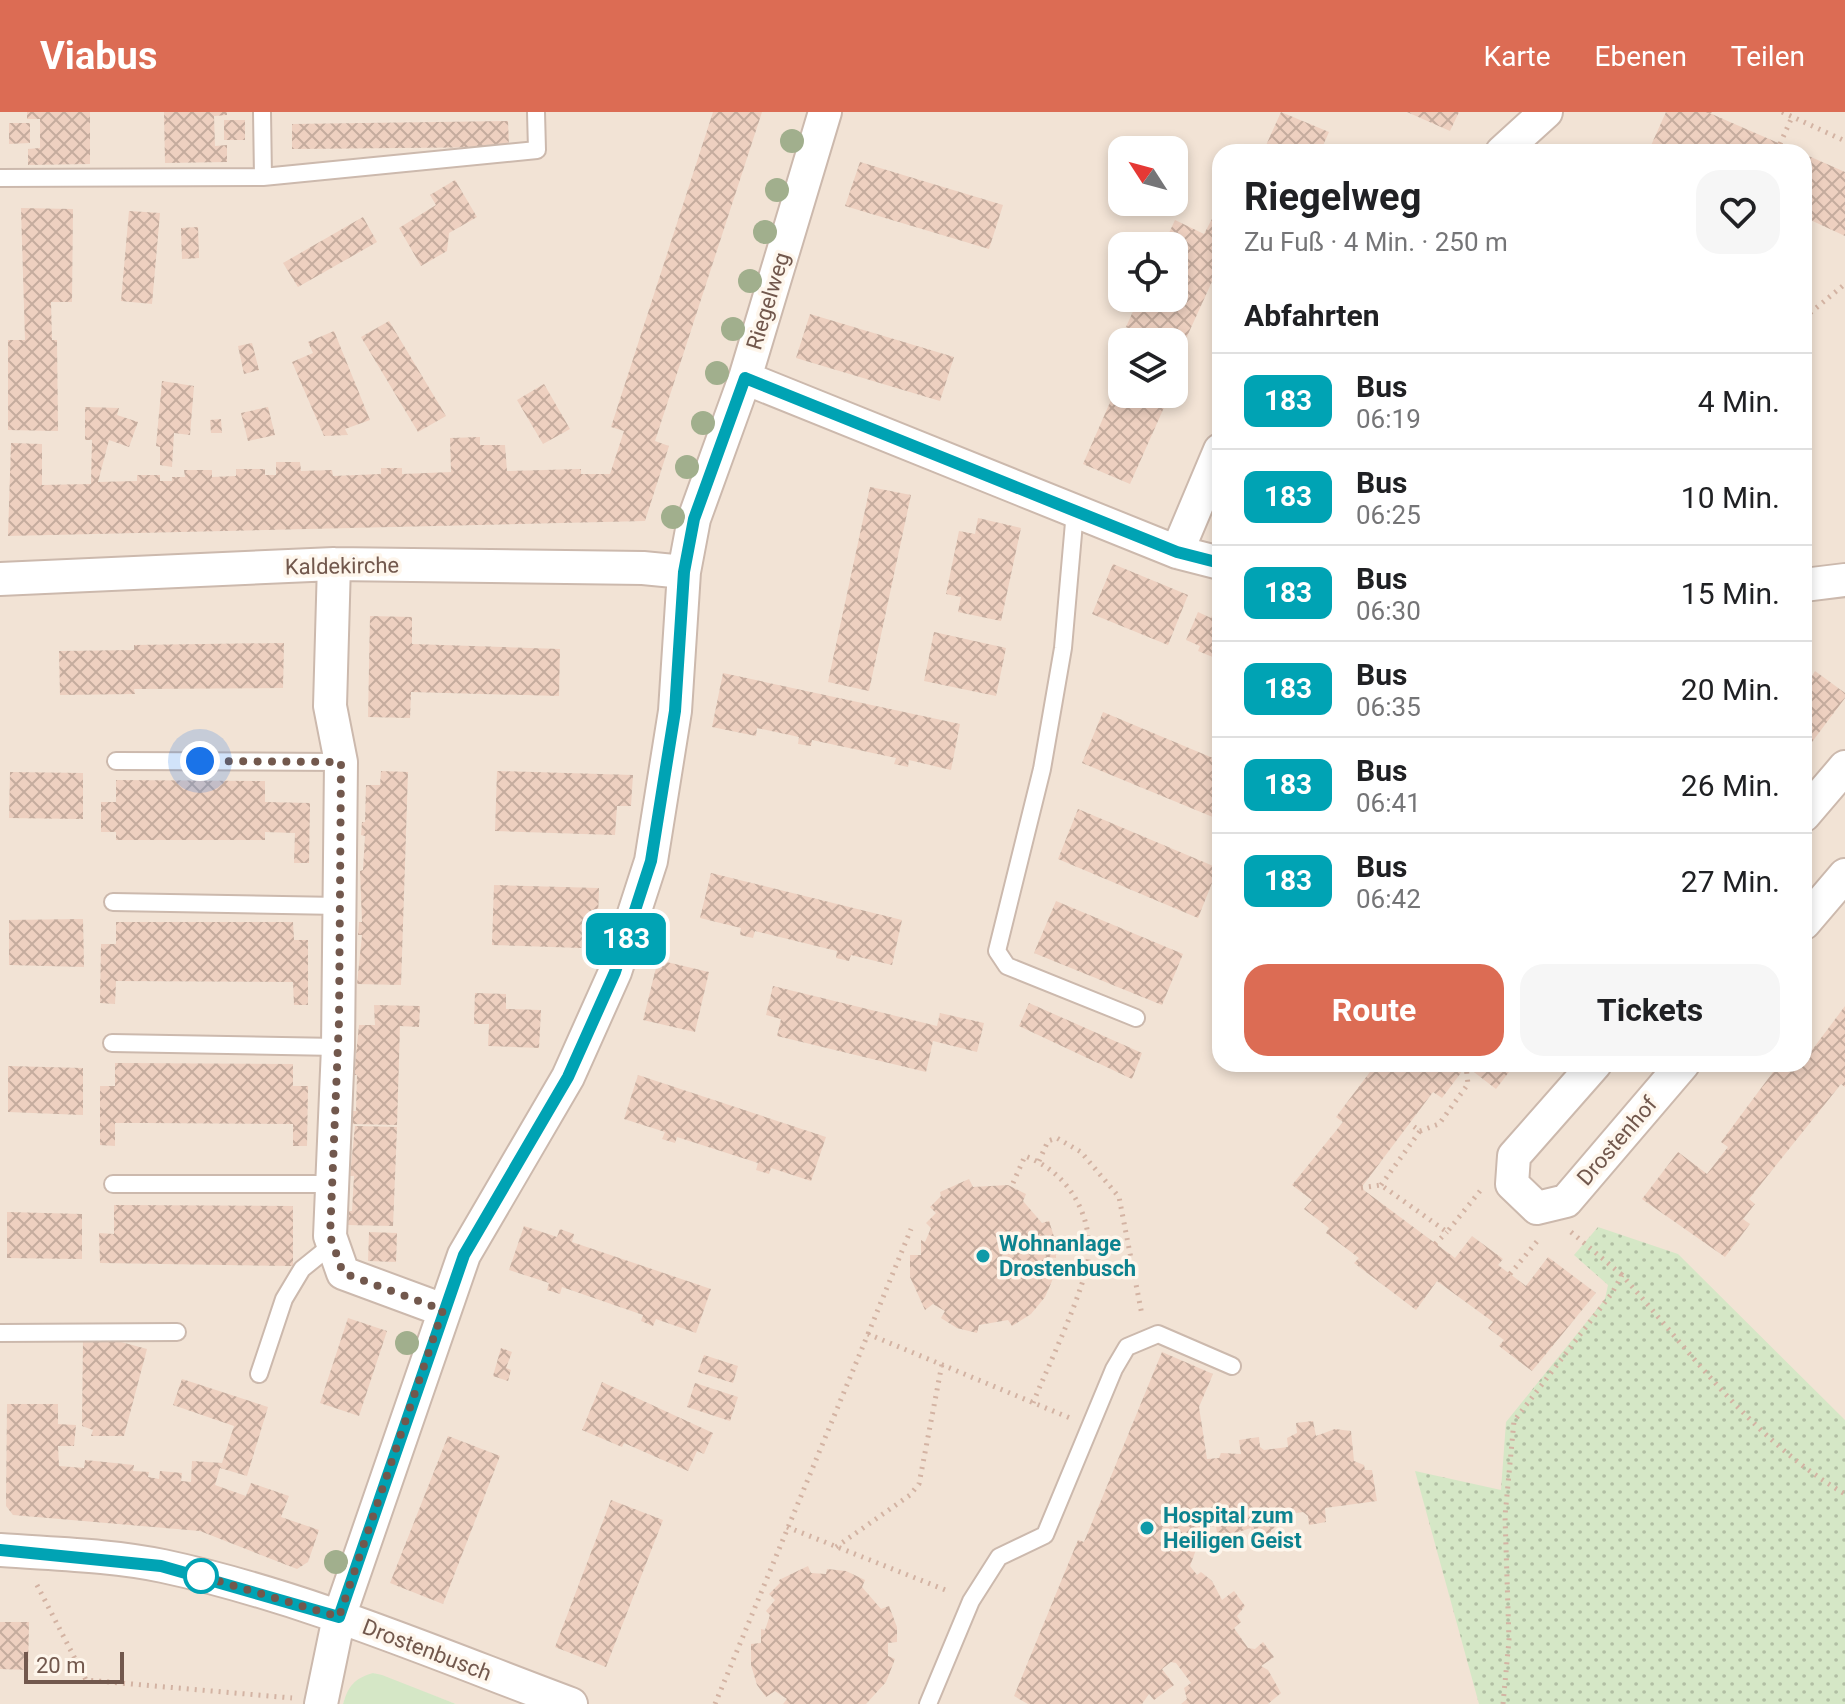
<!DOCTYPE html>
<html lang="de">
<head>
<meta charset="utf-8">
<style>
	:root { --surface:#fff; --page:#f6f6f6; --text:#202124; --muted:#757577; --line:#e0e0e0; --accent:#dc6c54 }
	body { margin:0; font-family:Roboto,sans-serif; background:var(--page); color:var(--text); height:100vh; display:flex; flex-direction:column; font-size:30px; white-space:nowrap }
	* { box-sizing:border-box; margin:0 }
	p { font-size:26px; color:var(--muted) }
	.icon { flex:none; width:44px; height:44px; fill:none; stroke:currentColor; stroke-width:2; stroke-linecap:round; stroke-linejoin:round }
	.map { position:relative; flex:1; overflow:hidden }
	.drawer { position:absolute; left:1212px; top:32px; width:600px; height:928px; display:flex; flex-direction:column; background:var(--surface); border-radius:24px; box-shadow:0 4px 12px #0003 }
	.drawer>* { flex:none }
	.badge { padding:0 16px; border-radius:12px; font-size:28px; line-height:52px }
	.needle { width:52px; rotate:306deg }
	.fabs { position:absolute; left:1108px; top:24px; display:grid; gap:16px }
	.fabs a { display:grid; place-items:center; width:80px; height:80px; border-radius:16px; background:var(--surface); box-shadow:0 4px 12px #0003; font-size:40px }
	.scale { position:absolute; left:24px; bottom:20px; width:100px; box-sizing:border-box; padding-left:8px; border:4px solid #72584d; border-top:0; font-size:22px; line-height:28px; white-space:nowrap; color:#72584d; -webkit-text-stroke:6px #fef6ec; paint-order:stroke }
	.you { position:absolute; width:40px; height:40px; margin:-20px; border:6px solid #fff; border-radius:50%; background:#1a73e8; box-shadow:0 0 0 12px #1a73e833 }
	.map>.badge { position:absolute; translate:-50% -50%; box-shadow:0 0 0 4px #fff }
	h2 { padding:0 32px; font-size:30px; line-height:72px }
	.round { display:grid; place-items:center; flex:none; width:84px; height:84px; border-radius:24px; background:var(--page) }
	.head { display:flex; align-items:center; justify-content:space-between; height:136px; padding:0 32px }
	h1 { font-size:38px; font-weight:700; line-height:60px }
	.button { display:flex; gap:16px; margin-top:auto; padding:16px 32px }
	.button a { flex:1; height:92px; border-radius:24px; background:var(--accent); color:#fff; font-size:32px; font-weight:700; line-height:92px; text-align:center }
	.button a+a { background:var(--page); color:var(--text) }
	ul { padding:0; list-style:none }
	li { display:flex; align-items:center; gap:24px; height:96px; padding:0 32px; border-top:2px solid var(--line) }
	li div { flex:1 }
	li b { display:block; font-size:30px }
	li em { font-style:normal }
	li .badge { min-width:88px; font-weight:700; text-align:center }
	header { display:flex; align-items:center; gap:48px; box-sizing:border-box; height:112px; padding:0 40px; background:var(--accent); color:#fff }
	header strong { font-size:38px }
	nav { display:flex; gap:44px; margin-inline-start:auto; font-size:28px }
	.map>svg:first-child { display:block }
</style>
</head>
<body>
<header>
<strong>Viabus</strong>
<nav><a>Karte</a><a>Ebenen</a><a>Teilen</a></nav>
</header>
<div class="map">
<svg width="1845" height="1592" viewBox="0 0 1845 1592">
	<defs>
		<pattern id="park-dots" width="8" height="8" patternUnits="userSpaceOnUse" patternTransform="scale(2)"><rect width="8" height="8" fill="#d5e7c6"/><path d="M2 2h.1M6 6h.1" fill="none" stroke="#b1bea3" stroke-width="1.8" stroke-linecap="round"/></pattern>
		<pattern id="building-cross-hatch" width="8" height="8" patternUnits="userSpaceOnUse" patternTransform="scale(2)"><rect width="8" height="8" fill="#eed0c0"/><path d="M0 0l8 8M0 8l8-8" fill="none" stroke="#c5ac9e"/></pattern>
	</defs>
	<rect width="100%" height="100%" fill="#fbf2e6"/>
	<path fill="#f2e3d5" fill-rule="evenodd" d="M0,0H1845V1592H456L373,1561L345,1586L343,1592H0ZM1122,38H1174V90H1122ZM1220,40H1804V952H1220ZM1122,134H1174V186H1122ZM1122,230H1174V282H1122Z"/>
	<path fill="#d5e7c6" d="M373,1561L382,1563L456,1592H343C348,1574 355,1566 373,1561Z"/>
	<path fill="url(#park-dots)" d="M1598,1115L1678,1142L1845,1308V1592H1479L1415,1359L1501,1378L1506,1310L1605,1187L1608,1173L1574,1143Z"/>
	<path fill="url(#building-cross-hatch)" d="M27,0H90V52L28,53V37L40,36V7H27Z
		M164,0H227V3L214,4L215,34L227,33V50L165,51Z
		M713,0H762L655,329L669,334L645,409L8,424L11,331L42,332V373L91,372L92,328H85V295L119,296L117,303L138,310L129,335L109,328L98,370L137,369V363H160V369H172V365H185L184,358H212V365L236,364V357H265V363H276V350H300L301,359L332,358L333,364L381,362V356H402V362L451,360L450,326L480,325V333H505L507,359L581,357V362H610L624,319L611,315Z
		M1281,0L1329,20L1320,40H1263Z
		M1407,0H1459L1450,19Z
		M1666,0H1707L1799,40H1654L1649,38Z
		M224,8H245V28H224Z
		M508,9L509,35L292,37V12Z
		M9,11H30V31L9,32Z
		M1804,42L1845,60V124L1804,105Z
		M860,50L1003,93L989,137L845,94Z
		M455,68L477,105L449,121L447,139L421,154L399,116L436,93L430,83Z
		M21,96L73,97L72,190H51L52,228H57L58,319L8,318V228H25Z
		M129,99L160,101L152,192L121,189Z
		M363,105L377,130L298,175L283,151Z
		M1212,107L1220,111V152L1174,253V230H1156L1126,215L1139,186H1174V134H1163L1175,108L1204,122Z
		M198,115L199,146L182,147L181,116Z
		M810,202L954,245L940,289L796,246Z
		M389,209L446,304L418,320L361,225Z
		M334,219L370,308L345,317L348,323L324,324L292,250L313,241L308,230Z
		M252,231L259,258L244,262L238,234Z
		M1122,263V282H1170L1130,372L1083,352Z
		M162,269L194,274L190,323L174,321L172,355L160,353V335L156,334Z
		M544,272L570,317L543,332L517,288Z
		M268,295L275,323L248,329L241,301Z
		M221,307L222,321H211L210,308Z
		M870,375L911,383L869,579L828,570Z
		M978,406L1021,416L1001,509L958,500L961,485L946,482L959,419L975,422Z
		M1113,452L1188,483L1168,533L1092,502Z
		M1220,485V548L1198,539L1200,534L1186,528L1198,500L1211,506Z
		M370,504L412,505V532L560,537L559,584L411,580L410,606L368,605Z
		M934,520L1006,536L996,584L924,569Z
		M284,531L283,576L134,577L135,582L60,583L59,539L134,538V533Z
		M1804,558L1812,564L1815,559L1845,581V586L1812,630L1804,624Z
		M723,561L960,612L951,658L909,648L908,655L894,652L896,646L812,628L811,634L798,632L799,625L757,616L756,624L712,615Z
		M1103,600L1220,649V708L1082,651Z
		M381,659L408,660L401,873L357,872L362,823H358L359,810H362L360,759L363,758L365,724L361,723L362,710H365L366,673H380Z
		M497,659L633,663L631,694H617L615,723L495,719Z
		M10,660L83,661V707L9,706Z
		M116,668L265,669V690L310,691L309,751H294L295,721L265,720V728H116V720H101V690H116Z
		M1078,697L1218,756L1198,806L1058,747Z
		M711,761L902,808L892,853L851,843L849,849L836,846L837,839L755,819L753,826L740,823L741,816L700,806Z
		M494,773L599,776L598,807H583L582,836L492,833Z
		M1056,789L1183,842L1162,893L1034,841Z
		M83,807L84,855L9,853V808Z
		M116,810H293L294,828H308V893H294L293,870L116,869L115,892L100,891L101,832H116Z
		M658,848L709,860L695,920L643,908Z
		M773,874L937,914L940,901L984,911L977,940L933,929L926,960L777,924L781,907L766,903Z
		M475,881L506,882V897L541,898L539,936L488,934L489,912H474Z
		M1029,891L1142,941L1132,967L1019,914Z
		M374,893L420,894L419,915L400,914L397,1013L352,1012L353,999H356L357,963H354L359,913H375Z
		M1845,894V975L1841,972L1749,1087L1755,1092L1743,1107L1750,1112L1725,1145L1642,1087L1678,1040L1707,1062L1728,1035L1721,1030L1779,952H1804V944L1806,946Z
		M115,951L293,952V974H308L307,1034H293V1012L145,1011H115V1034L100,1033V974H115Z
		M1376,952H1515L1496,977L1466,954L1442,986L1433,980L1361,1076L1455,1146L1472,1124L1503,1147L1498,1153L1526,1174L1548,1145L1596,1181L1532,1259L1499,1234L1504,1228L1488,1216L1493,1210L1437,1169L1416,1198L1354,1151L1359,1146L1326,1121L1329,1116L1304,1097L1312,1088L1292,1073L1343,1010L1336,1005Z
		M8,954L83,956V1003L8,1000Z
		M638,963L826,1025L811,1069L771,1056L769,1062L756,1058L758,1051L677,1025L675,1031L662,1027L665,1020L624,1007Z
		M355,1014L397,1015L393,1114L348,1113L349,1099H352L354,1064H350Z
		M969,1067L973,1075L1008,1073L1026,1082L1023,1089L1042,1111L1049,1109L1056,1131V1146L1047,1145V1159L1055,1162L1045,1185L1031,1202L1012,1214L1008,1208L979,1213L977,1221L957,1216L941,1206L945,1199L933,1192L925,1198L910,1165V1143H921V1128L925,1130L931,1116L926,1111L936,1101L930,1095L941,1084L940,1080Z
		M114,1093L293,1094V1154L100,1151L99,1121L114,1122Z
		M7,1100L82,1102V1147L7,1146Z
		M524,1114L557,1125L560,1117L574,1122L572,1130L711,1177L696,1221L656,1207L653,1214L641,1209L643,1203L562,1175L560,1182L547,1178L549,1171L509,1158Z
		M369,1120L397,1121L396,1150L368,1149Z
		M348,1206L387,1219L359,1304L320,1291Z
		M122,1226L121,1230L147,1237L124,1324H91L93,1318L82,1314L83,1227Z
		M501,1236L512,1240L506,1256L511,1258L508,1269L493,1264Z
		M1162,1240L1213,1262L1199,1295L1207,1347L1219,1346L1221,1341L1241,1342L1239,1328L1259,1325L1260,1335L1264,1338L1288,1335L1287,1326L1297,1321L1296,1311L1313,1309L1316,1324L1335,1317L1351,1319L1354,1349L1364,1353L1365,1358H1372L1377,1389L1325,1396L1326,1410L1309,1413L1308,1404L1303,1400L1279,1404L1280,1412L1271,1418L1272,1428L1253,1431L1251,1416L1232,1422L1217,1421L1216,1414L1204,1416L1190,1454L1197,1463L1201,1460L1212,1469L1222,1488L1234,1479L1245,1494L1237,1504L1241,1510L1234,1516L1248,1536L1255,1537L1263,1530L1274,1545L1261,1554L1268,1558L1281,1581L1268,1592H1181L1187,1587L1184,1576L1191,1571L1176,1551L1171,1550L1162,1557L1174,1573L1154,1588L1149,1582L1142,1592H1028L1014,1584L1078,1428L1084,1430Z
		M704,1243L738,1254L733,1271L698,1260Z
		M182,1267L268,1295L247,1364L220,1356L215,1373L246,1384L251,1371L289,1384L281,1405L319,1418L308,1450L297,1457L200,1419L13,1403L6,1394L7,1292H58V1312L76,1313L74,1334H58L59,1354L84,1356L85,1348L134,1353L133,1359L149,1360L148,1365L159,1367L160,1359L182,1361L181,1369L191,1370L192,1349L222,1351L234,1314L173,1293Z
		M602,1270L713,1321L704,1342L697,1339L688,1359L624,1331L622,1335L582,1318Z
		M695,1271L738,1285L730,1309L687,1295Z
		M448,1324L500,1344L443,1492L390,1471Z
		M611,1388L663,1408L606,1555L555,1535Z
		M808,1454L811,1461L826,1462L827,1457L846,1459L865,1468L862,1475L881,1497L889,1494L897,1515V1530L888,1531V1544L895,1547L886,1570L866,1592H783L787,1587L775,1579L766,1585L757,1573L751,1553V1532L761,1531V1517L765,1518L770,1503L766,1499L775,1488L769,1482L780,1471L779,1468Z
		M0,1510H29L28,1558L0,1557Z"/>
	<g fill="none" stroke-linecap="round" stroke-linejoin="round">
		<g stroke="#ccb9ad" stroke-width="20">
			<path id="service" d="M262,0L263,65
				M0,66L263,65L537,38L536,0
				M1075,399L1063,536L1042,657L997,839L1007,854L1136,906
				M116,649L341,650
				M113,790L340,794
				M112,931L338,935
				M113,1072H331
				M0,1221L177,1220
				M259,1262L284,1187L302,1157L333,1132
				M928,1592L971,1489L999,1445L1045,1423L1114,1257L1127,1235L1158,1222L1232,1254"/>
		</g>
		<g stroke="#ccb9ad" stroke-width="36">
			<path id="minor" d="M1502,40L1546,0
				M745,266L1177,440L1220,451
				M1177,440L1220,338
				M334,452L330,594L341,650L338,935L330,1124L343,1161L443,1198
				M0,467L334,452L643,456L684,460
				M1804,473L1845,468
				M1804,703L1845,655
				M1804,811L1845,763
				M1595,952L1514,1044L1512,1072L1537,1096L1566,1089L1683,952
				M0,1438C53,1442 111,1443 163,1454C303,1484 437,1542 571,1592
				M321,1592L339,1505L464,1143L568,965L615,860L651,749L675,599L684,460L694,407L745,266L825,0"/>
		</g>
		<path stroke="#d3b3a3" stroke-width="5" stroke-dasharray="2 6" stroke-linecap="butt" d="M1782,0L1845,29
			M1709,1V0
			M1780,32L1792,5
			M1804,206L1845,172
			M1420,1019L1439,1012L1468,972L1466,954
			M1039,1049L1048,1029L1057,1026L1081,1040L1119,1085L1142,1203
			M1013,1071L1025,1044C1065,1059 1090,1097 1089,1140C1088,1172 1047,1256 1033,1291
			M1381,1073L1420,1019L1409,1011
			M1361,1076L1381,1073L1447,1120L1480,1079
			M1571,1120L1622,1163
			M1435,1132L1447,1120
			M1510,1162L1539,1127
			M868,1222L911,1117
			M787,1415L948,1479
			M836,1435L910,1383L919,1372L942,1252
			M37,1473L86,1568L292,1586
			M715,1592L868,1222L1070,1306
			M1503,1592L1509,1528L1505,1404L1514,1309L1612,1181L1622,1163C1691,1241 1754,1329 1845,1382"/>
		<use href="#service" stroke="#fff" stroke-width="16"/>
		<use href="#minor" stroke="#fff" stroke-width="32"/>
	</g>
	<g fill="#a1af8d">
		<circle cx="792" cy="29" r="12"/>
		<circle cx="777" cy="78" r="12"/>
		<circle cx="765" cy="120" r="12"/>
		<circle cx="750" cy="169" r="12"/>
		<circle cx="733" cy="217" r="12"/>
		<circle cx="717" cy="261" r="12"/>
		<circle cx="703" cy="311" r="12"/>
		<circle cx="687" cy="355" r="12"/>
		<circle cx="673" cy="405" r="12"/>
		<circle cx="407" cy="1231" r="12"/>
		<circle cx="336" cy="1450" r="12"/>
	</g>
	<g fill="none" stroke-linecap="round" stroke-linejoin="round">
		<g stroke="#fff" stroke-width="18">
			<path id="line" d="M0,1438L161,1454L339,1505L464,1143L568,965L615,860L651,749L675,599L684,460L694,407L745,266L1177,440L1220,451"/>
		</g>
		<use href="#line" stroke="#00a3b4" stroke-width="12"/>
		<path stroke="#72584d" stroke-width="8" stroke-dasharray="0 14.4" d="M200,649L341,650L339,908L330,1124L343,1161L443,1198L339,1505L201,1464"/>
	</g>
	<g fill="#0f9aa8" stroke="#fef6ec" stroke-width="3">
		<circle cx="983" cy="1144" r="8"/>
		<circle cx="1147" cy="1416" r="8"/>
	</g>
	<circle fill="#fff" stroke="#00a3b4" stroke-width="4" cx="201" cy="1464" r="16"/>
	<g text-anchor="middle" dominant-baseline="central" stroke-width="7" stroke-linejoin="round" paint-order="stroke">
		<g font-size="22" fill="#72584d" stroke="#fef6ec">
			<text transform="translate(768 189) rotate(-73)">Riegelweg</text>
			<text transform="translate(342 454) rotate(-1)">Kaldekirche</text>
			<text transform="translate(1617 1029) rotate(-49)">Drostenhof</text>
			<text transform="translate(427 1538) rotate(21)">Drostenbusch</text>
		</g>
		<g font-size="22" font-weight="bold" fill="#0d838f" stroke="#fef6ec" text-anchor="start">
			<text x="999" y="1131">Wohnanlage<tspan x="999" dy="25">Drostenbusch</tspan></text>
			<text x="1163" y="1403">Hospital zum<tspan x="1163" dy="25">Heiligen Geist</tspan></text>
		</g>
	</g>
</svg>
<div class="fabs">
<a><svg class="needle" viewBox="-14 -14 28 28"><path d="M0-13l5 13h-10z" fill="#e53935"/><path d="M0 13l5-13h-10z" fill="#757577"/></svg></a>
<a><svg class="icon" aria-label="locate" viewBox="0 0 24 24"><circle cx="12" cy="12" r="6"/><path d="M12 2v4M12 18v4M2 12h4M18 12h4"/></svg></a>
<a><svg class="icon" aria-label="layers" viewBox="0 0 24 24"><path d="M12 4l9 5-9 5-9-5zM3 14l9 5 9-5"/></svg></a>
</div>
<div class="scale">20 m</div>
<div class="you" style="left:200px;top:649px"></div>
<b class="badge" style="left:626px;top:827px;background:#00a3b4;color:#fff">183</b>
<section class="drawer">
<div class="head"><div><h1>Riegelweg</h1><p>Zu Fuß · 4 Min. · 250 m</p></div><a class="round"><svg class="icon" aria-label="heart" viewBox="0 0 24 24"><path d="M12 20l-8-8c-3-5 5-10 8-4 3-6 11-1 8 4z"/></svg></a></div>
<h2>Abfahrten</h2>
<ul>
<li><span class="badge" style="background:#00a3b4;color:#fff">183</span><div><b>Bus</b><p>06:19</p></div><em>4 Min.</em></li>
<li><span class="badge" style="background:#00a3b4;color:#fff">183</span><div><b>Bus</b><p>06:25</p></div><em>10 Min.</em></li>
<li><span class="badge" style="background:#00a3b4;color:#fff">183</span><div><b>Bus</b><p>06:30</p></div><em>15 Min.</em></li>
<li><span class="badge" style="background:#00a3b4;color:#fff">183</span><div><b>Bus</b><p>06:35</p></div><em>20 Min.</em></li>
<li><span class="badge" style="background:#00a3b4;color:#fff">183</span><div><b>Bus</b><p>06:41</p></div><em>26 Min.</em></li>
<li><span class="badge" style="background:#00a3b4;color:#fff">183</span><div><b>Bus</b><p>06:42</p></div><em>27 Min.</em></li>
</ul>
<div class="button"><a>Route</a><a>Tickets</a></div>
</section>
</div>
</body>
</html>
